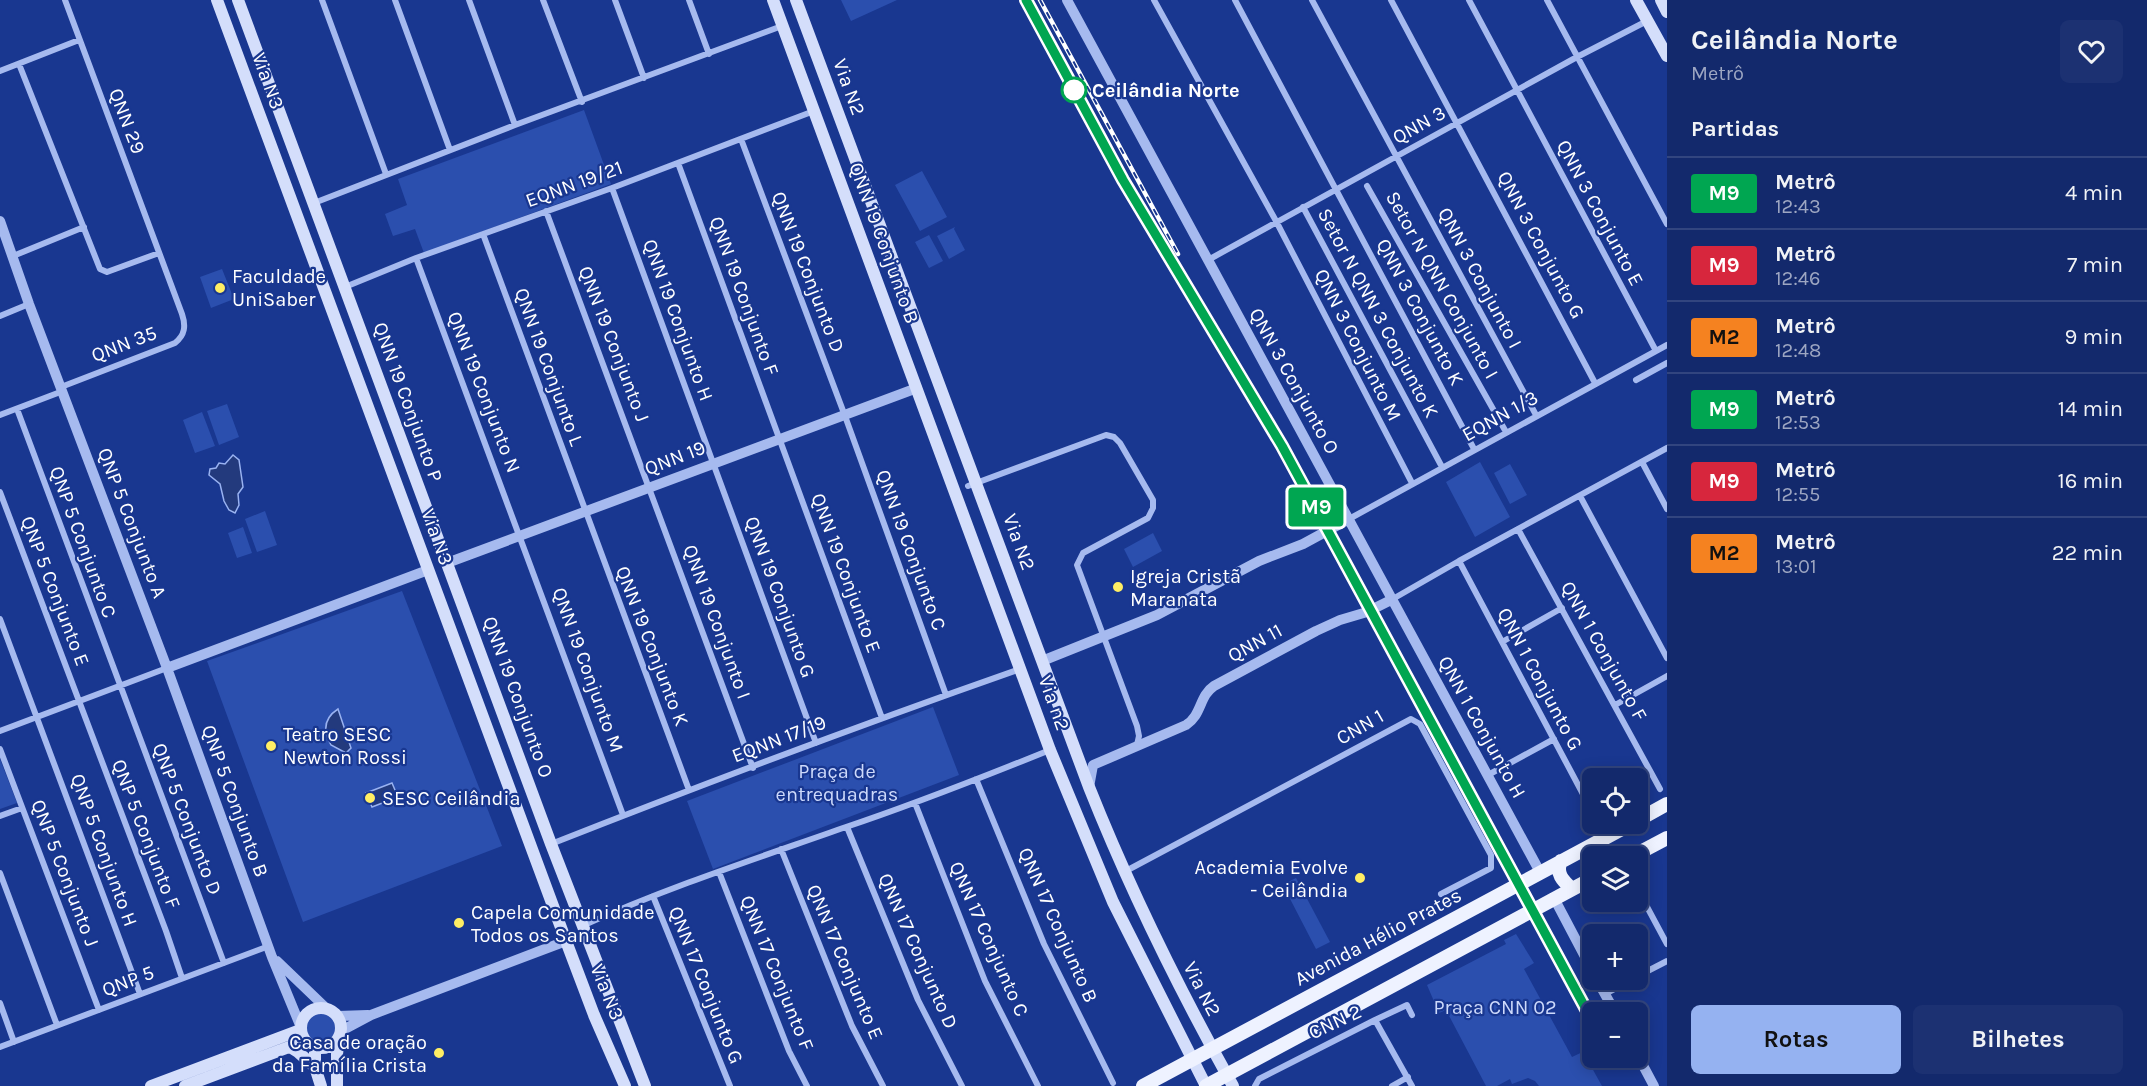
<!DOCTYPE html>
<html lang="pt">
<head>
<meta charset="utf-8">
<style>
	:root { --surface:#13296c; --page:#1c3172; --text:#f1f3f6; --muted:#9da6c2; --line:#32457f; --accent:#95b2f1 }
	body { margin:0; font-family:Karla,sans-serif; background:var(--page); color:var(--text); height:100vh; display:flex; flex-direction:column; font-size:22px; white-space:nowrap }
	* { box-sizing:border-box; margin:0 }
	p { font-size:20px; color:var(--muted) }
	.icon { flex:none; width:33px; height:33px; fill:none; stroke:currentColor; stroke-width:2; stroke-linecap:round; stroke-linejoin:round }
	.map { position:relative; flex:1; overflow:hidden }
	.panel { display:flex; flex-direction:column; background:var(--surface); width:480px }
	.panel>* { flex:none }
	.badge { padding:0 12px; border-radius:4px; font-size:21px; line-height:39px }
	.controls { position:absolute; left:1582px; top:768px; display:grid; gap:12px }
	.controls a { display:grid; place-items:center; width:66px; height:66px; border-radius:9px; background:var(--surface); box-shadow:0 3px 15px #0003,0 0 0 2px var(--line); font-size:30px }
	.map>.badge { position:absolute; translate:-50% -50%; box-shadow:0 0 0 3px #fff }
	h2 { padding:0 24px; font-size:22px; line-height:54px }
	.round { display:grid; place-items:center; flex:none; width:63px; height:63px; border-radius:9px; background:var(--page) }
	.headline { display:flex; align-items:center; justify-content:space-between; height:102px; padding:0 24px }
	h1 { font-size:28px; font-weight:700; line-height:45px }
	.primary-button { display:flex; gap:12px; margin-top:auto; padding:12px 24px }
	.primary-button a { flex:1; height:69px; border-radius:9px; background:var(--accent); color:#111; font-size:24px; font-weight:700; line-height:69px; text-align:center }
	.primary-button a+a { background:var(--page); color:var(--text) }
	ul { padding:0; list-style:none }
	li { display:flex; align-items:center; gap:18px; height:72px; padding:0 24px; border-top:2px solid var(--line) }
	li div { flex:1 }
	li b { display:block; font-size:22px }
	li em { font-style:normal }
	li .badge { min-width:66px; font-weight:700; text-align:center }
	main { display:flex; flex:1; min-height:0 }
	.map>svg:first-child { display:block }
</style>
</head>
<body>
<main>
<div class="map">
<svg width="1667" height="1086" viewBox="0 0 1667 1086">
	<rect width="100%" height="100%" fill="#193790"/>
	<path fill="#2b4fae" d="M841,0H897L851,21Z
		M584,110L611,184L424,253L415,229L393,236L385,214L407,205L398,179Z
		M922,171L947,217L920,231L895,185Z
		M955,227L954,229L965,250L949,259L937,236Z
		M929,235L943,261L929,268L915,242Z
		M222,269L234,299L211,308L200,277Z
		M227,404L239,437L219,445L207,411Z
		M202,412L215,446L195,453L183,420Z
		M1480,462L1510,517L1475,537L1446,482Z
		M1510,464L1527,495L1510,504L1494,473Z
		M265,511L277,545L257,552L245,519Z
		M243,527L252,553L237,558L228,533Z
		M1153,533L1162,551L1133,567L1124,549Z
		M402,591L502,846L303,922L207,661Z
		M933,707L959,775L713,869L687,801Z
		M0,759L17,803L0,809Z
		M1296,878L1330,942L1316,949L1287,893L1292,890L1288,882Z
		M1516,934L1534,963L1524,969L1572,1057L1593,1047V1056L1587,1059L1602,1086H1539L1535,1081L1528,1078L1512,1084L1510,1079L1497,1086H1486L1446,1010L1439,1013L1427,985L1506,944L1504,940Z
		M305 1027a16 16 0 1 1 32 0a16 16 0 1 1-32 0Z"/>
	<path fill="#233a7d" stroke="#99b2f1" stroke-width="1.5" d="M233,455L239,460L243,487L238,494L239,505L235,513L229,510L224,501L220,484L209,475L210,469L216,468L219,463L225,464Z
		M338,709L351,748L346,753L331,745C323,731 324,718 338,709Z
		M392,783L398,797L372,807L366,793Z"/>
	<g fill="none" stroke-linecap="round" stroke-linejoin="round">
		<path stroke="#a6baef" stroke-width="6" d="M322,0L386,174
			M395,0L450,150
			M469,0L515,125
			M543,0L582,102
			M615,0L644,78
			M689,0L709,54
			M1154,0L1276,221L1412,483
			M1235,0L1474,449
			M1312,0L1536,415
			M1391,0L1595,383
			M1469,0L1656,351
			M1547,0L1667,224
			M19,64L100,269L107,272L159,253
			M0,71L79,40
			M741,139L845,416L946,695
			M678,163L882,718
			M1367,186L1506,432
			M612,188L816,743
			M314,203L515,125L782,26
			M1303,207L1442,467
			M546,211L753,768
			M483,234L689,790
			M13,256L84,227
			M416,258L623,815
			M1208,260L1577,57L1647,21
			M345,287L416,258L612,188L814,111
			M0,316L29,304
			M1636,380L1667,363
			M61,387L175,343C185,335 186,326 182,314L65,0
			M17,409L224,963
			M0,415L63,391
			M1642,462L1667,509
			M968,486L1106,435L1114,437L1120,443L1153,500V508L1148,518L1083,553L1077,565L1137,726L1139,736L1137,745
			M0,492L166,931L182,978
			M1580,496L1667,658
			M1349,519L1667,345
			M1518,529L1660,789
			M1459,561L1593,813
			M1391,600L1459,561L1667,448
			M0,619L140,994
			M1502,642L1562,608
			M1615,705L1667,676
			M0,731L167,668
			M0,749L99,1010
			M1488,775L1554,739
			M976,779L1044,944L1113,1083
			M915,803L985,981L1038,1086
			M0,816L22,808
			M847,827L918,1000L962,1086
			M551,844C706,783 863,724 1020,669
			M781,849L852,1026L883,1086
			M719,872L789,1051L807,1086
			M1124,872L1411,719L1420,724L1491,855V868L1441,894
			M0,873L57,1025
			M1638,890L1667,944
			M653,896L730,1086
			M582,926C668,887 758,858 846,827C915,804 983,777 1050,750
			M1638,976L1667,961
			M1605,994L1631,980
			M0,1003L14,1042
			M1375,1020L1407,1005L1412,1015
			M0,1047L269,946
			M1255,1086L1259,1079L1375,1020L1412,1086
			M1392,1086L1408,1077"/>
		<path stroke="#a6baef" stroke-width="10" d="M1067,0L1540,872
			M0,221L29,304L167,668L272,957L300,1025
			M447,563L917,388
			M1042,661L1157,615L1259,561L1303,544L1349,519
			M167,668L428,570
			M1089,787L1093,765L1186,725C1202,715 1199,696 1214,686L1316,631L1340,620L1367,612L1391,600
			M1554,898L1593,972
			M277,961L326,1008
			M1597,980L1615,1012
			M338,1016L368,1015
			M341,1031L371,1015L566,941
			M1638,1056L1654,1086"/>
		<path stroke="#d4defb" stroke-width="12" d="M217,0L566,941L594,1015L625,1086
			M238,0L551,844L645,1086
			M773,0L1050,750L1113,902L1206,1086
			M796,0L1089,787C1130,890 1179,989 1233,1086
			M1636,0L1667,56
			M1661,0L1667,12
			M301 1028a20 20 0 1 1 40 0a20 20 0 1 1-40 0Z
			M290,1047L298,1052L315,1067
			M315,1048V1067L321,1086
			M151,1086L300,1030
			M185,1086L305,1041
			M337,1086V1054L339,1039"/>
		<path stroke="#eef2ff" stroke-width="14" d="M1638,820L1667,804
			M1633,856L1667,838
			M1561,861C1555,873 1563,881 1572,889
			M1143,1086L1631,824
			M1206,1086L1593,878"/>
		<g stroke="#fff" stroke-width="4.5">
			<path id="rail" d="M1026,0C1104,154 1197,296 1282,446
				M1040,0L1178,254"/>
		</g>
		<use href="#rail" stroke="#193790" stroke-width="2" stroke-dasharray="7" stroke-linecap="butt"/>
	</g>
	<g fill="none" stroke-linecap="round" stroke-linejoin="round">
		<g stroke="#fff" stroke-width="14">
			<path id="line" d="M1026,0L1123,180L1282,446L1593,1022"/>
		</g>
		<use href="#line" stroke="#00a651" stroke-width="9"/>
	</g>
	<circle fill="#fff" stroke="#00a651" stroke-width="3" cx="1074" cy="90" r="12"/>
	<g fill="#ffee64" stroke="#193790" stroke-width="2">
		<circle cx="220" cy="288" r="6"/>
		<circle cx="1118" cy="587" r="6"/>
		<circle cx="271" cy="746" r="6"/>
		<circle cx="370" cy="798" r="6"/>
		<circle cx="1360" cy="878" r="6"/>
		<circle cx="459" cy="923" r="6"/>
		<circle cx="439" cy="1053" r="6"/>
	</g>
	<g text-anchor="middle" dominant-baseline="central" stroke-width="4.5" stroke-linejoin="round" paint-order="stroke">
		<g font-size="20" fill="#fff" stroke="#193790">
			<text transform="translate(268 81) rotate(70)">Via N3</text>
			<text transform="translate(849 87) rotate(70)">Via N2</text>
			<text transform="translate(127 121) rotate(69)">QNN 29</text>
			<text transform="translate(1419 125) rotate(-29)">QNN 3</text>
			<text transform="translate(574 184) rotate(-20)">EQNN 19/21</text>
			<text transform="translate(1600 213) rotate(62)">QNN 3 Conjunto E</text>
			<text transform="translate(884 243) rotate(70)">QNN 19 Conjunto B</text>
			<text transform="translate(1541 245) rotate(62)">QNN 3 Conjunto G</text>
			<text transform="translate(808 272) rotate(69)">QNN 19 Conjunto D</text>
			<text transform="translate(1480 278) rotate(62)">QNN 3 Conjunto I</text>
			<text transform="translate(1442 285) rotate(61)">Setor N QNN Conjunto I</text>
			<text transform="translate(744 296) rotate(70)">QNN 19 Conjunto F</text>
			<text transform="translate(1420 312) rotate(62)">QNN 3 Conjunto K</text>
			<text transform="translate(1378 313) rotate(62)">Setor N QNN 3 Conjunto K</text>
			<text transform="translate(678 320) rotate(70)">QNN 19 Conjunto H</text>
			<text transform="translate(124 344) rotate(-21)">QNN 35</text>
			<text transform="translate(614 344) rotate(69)">QNN 19 Conjunto J</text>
			<text transform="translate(1358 345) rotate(63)">QNN 3 Conjunto M</text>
			<text transform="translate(549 367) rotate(70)">QNN 19 Conjunto L</text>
			<text transform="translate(1294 381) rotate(61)">QNN 3 Conjunto O</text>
			<text transform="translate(484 392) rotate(69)">QNN 19 Conjunto N</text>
			<text transform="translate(408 402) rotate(70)">QNN 19 Conjunto P</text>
			<text transform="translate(1500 416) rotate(-29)">EQNN 1/3</text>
			<text transform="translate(675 458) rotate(-21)">QNN 19</text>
			<text transform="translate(132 523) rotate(69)">QNP 5 Conjunto A</text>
			<text transform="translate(437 537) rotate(70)">Via N3</text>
			<text transform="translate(83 542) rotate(70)">QNP 5 Conjunto C</text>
			<text transform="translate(1019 542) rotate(70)">Via N2</text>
			<text transform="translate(911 550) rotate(70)">QNN 19 Conjunto C</text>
			<text transform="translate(846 573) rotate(70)">QNN 19 Conjunto E</text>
			<text transform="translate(55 591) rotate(69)">QNP 5 Conjunto E</text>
			<text transform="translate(780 597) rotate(70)">QNN 19 Conjunto G</text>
			<text transform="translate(717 622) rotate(70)">QNN 19 Conjunto I</text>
			<text transform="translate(1255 643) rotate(-29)">QNN 11</text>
			<text transform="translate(652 646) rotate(69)">QNN 19 Conjunto K</text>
			<text transform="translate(1604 651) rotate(61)">QNN 1 Conjunto F</text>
			<text transform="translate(588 670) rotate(70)">QNN 19 Conjunto M</text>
			<text transform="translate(1540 679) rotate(62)">QNN 1 Conjunto G</text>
			<text transform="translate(518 697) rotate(70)">QNN 19 Conjunto O</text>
			<text transform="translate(1054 703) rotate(70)">Via n2</text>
			<text transform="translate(1360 727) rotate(-30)">CNN 1</text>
			<text transform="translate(1482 727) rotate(61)">QNN 1 Conjunto H</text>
			<text transform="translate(779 739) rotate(-21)">EQNN 17/19</text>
			<text transform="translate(235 801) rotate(70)">QNP 5 Conjunto B</text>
			<text transform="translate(187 819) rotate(69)">QNP 5 Conjunto D</text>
			<text transform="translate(146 834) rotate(69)">QNP 5 Conjunto F</text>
			<text transform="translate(104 850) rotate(70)">QNP 5 Conjunto H</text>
			<text transform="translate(65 873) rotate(69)">QNP 5 Conjunto J</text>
			<text transform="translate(1058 925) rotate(66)">QNN 17 Conjunto B</text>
			<text transform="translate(1378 937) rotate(-28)">Avenida Hélio Prates</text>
			<text transform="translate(989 939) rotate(66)">QNN 17 Conjunto C</text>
			<text transform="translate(918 951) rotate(66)">QNN 17 Conjunto D</text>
			<text transform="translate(845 962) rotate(67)">QNN 17 Conjunto E</text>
			<text transform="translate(777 973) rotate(68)">QNN 17 Conjunto F</text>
			<text transform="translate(128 981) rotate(-21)">QNP 5</text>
			<text transform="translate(706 985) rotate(68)">QNN 17 Conjunto G</text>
			<text transform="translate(1202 989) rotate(63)">Via N2</text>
			<text transform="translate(607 992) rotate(68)">Via N3</text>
			<text transform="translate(1335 1022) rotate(-25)">CNN 2</text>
		</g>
		<g font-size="20" font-weight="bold" fill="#fff" stroke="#193790" text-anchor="start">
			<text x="1092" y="90">Ceilândia Norte</text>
		</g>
		<g font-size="20" fill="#fff" stroke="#193790" text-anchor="start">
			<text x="232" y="276">Faculdade<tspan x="232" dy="23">UniSaber</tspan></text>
			<text x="1130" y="576">Igreja Cristã<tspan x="1130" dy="23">Maranata</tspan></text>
			<text x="283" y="734">Teatro SESC<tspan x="283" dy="23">Newton Rossi</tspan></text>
			<text x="382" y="798">SESC Ceilândia</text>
			<text x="1348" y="867" text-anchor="end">Academia Evolve<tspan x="1348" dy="23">- Ceilândia</tspan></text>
			<text x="471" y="912">Capela Comunidade<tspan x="471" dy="23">Todos os Santos</tspan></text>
			<text x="427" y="1042" text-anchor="end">Casa de oração<tspan x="427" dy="23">da Família Crista</tspan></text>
		</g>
		<g font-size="20" fill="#cdd9fb" stroke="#193790">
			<text x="837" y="771">Praça de<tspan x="837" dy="23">entrequadras</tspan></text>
			<text x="1495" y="1007">Praça CNN 02</text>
		</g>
	</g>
</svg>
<div class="controls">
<a><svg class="icon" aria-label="locate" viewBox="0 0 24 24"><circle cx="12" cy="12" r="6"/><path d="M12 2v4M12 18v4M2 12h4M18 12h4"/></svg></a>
<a><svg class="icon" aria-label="layers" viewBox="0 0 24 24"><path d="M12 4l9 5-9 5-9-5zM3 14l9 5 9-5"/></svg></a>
<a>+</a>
<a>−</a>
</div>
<b class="badge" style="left:1316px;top:507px;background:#00a651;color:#fff">M9</b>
</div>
<section class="panel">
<div class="headline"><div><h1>Ceilândia Norte</h1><p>Metrô</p></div><a class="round"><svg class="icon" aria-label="heart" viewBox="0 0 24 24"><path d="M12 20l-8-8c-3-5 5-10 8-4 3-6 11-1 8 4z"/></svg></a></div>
<h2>Partidas</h2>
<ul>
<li><span class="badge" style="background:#00a651;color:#fff">M9</span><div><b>Metrô</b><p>12:43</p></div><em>4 min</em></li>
<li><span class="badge" style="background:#d7263d;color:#fff">M9</span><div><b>Metrô</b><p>12:46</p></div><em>7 min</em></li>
<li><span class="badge" style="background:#f58220;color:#111">M2</span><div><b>Metrô</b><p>12:48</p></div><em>9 min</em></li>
<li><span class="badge" style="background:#00a651;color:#fff">M9</span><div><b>Metrô</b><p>12:53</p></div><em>14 min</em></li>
<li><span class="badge" style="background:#d7263d;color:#fff">M9</span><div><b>Metrô</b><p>12:55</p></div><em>16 min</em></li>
<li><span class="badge" style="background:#f58220;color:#111">M2</span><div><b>Metrô</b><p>13:01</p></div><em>22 min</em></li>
</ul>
<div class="primary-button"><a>Rotas</a><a>Bilhetes</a></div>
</section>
</main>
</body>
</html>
